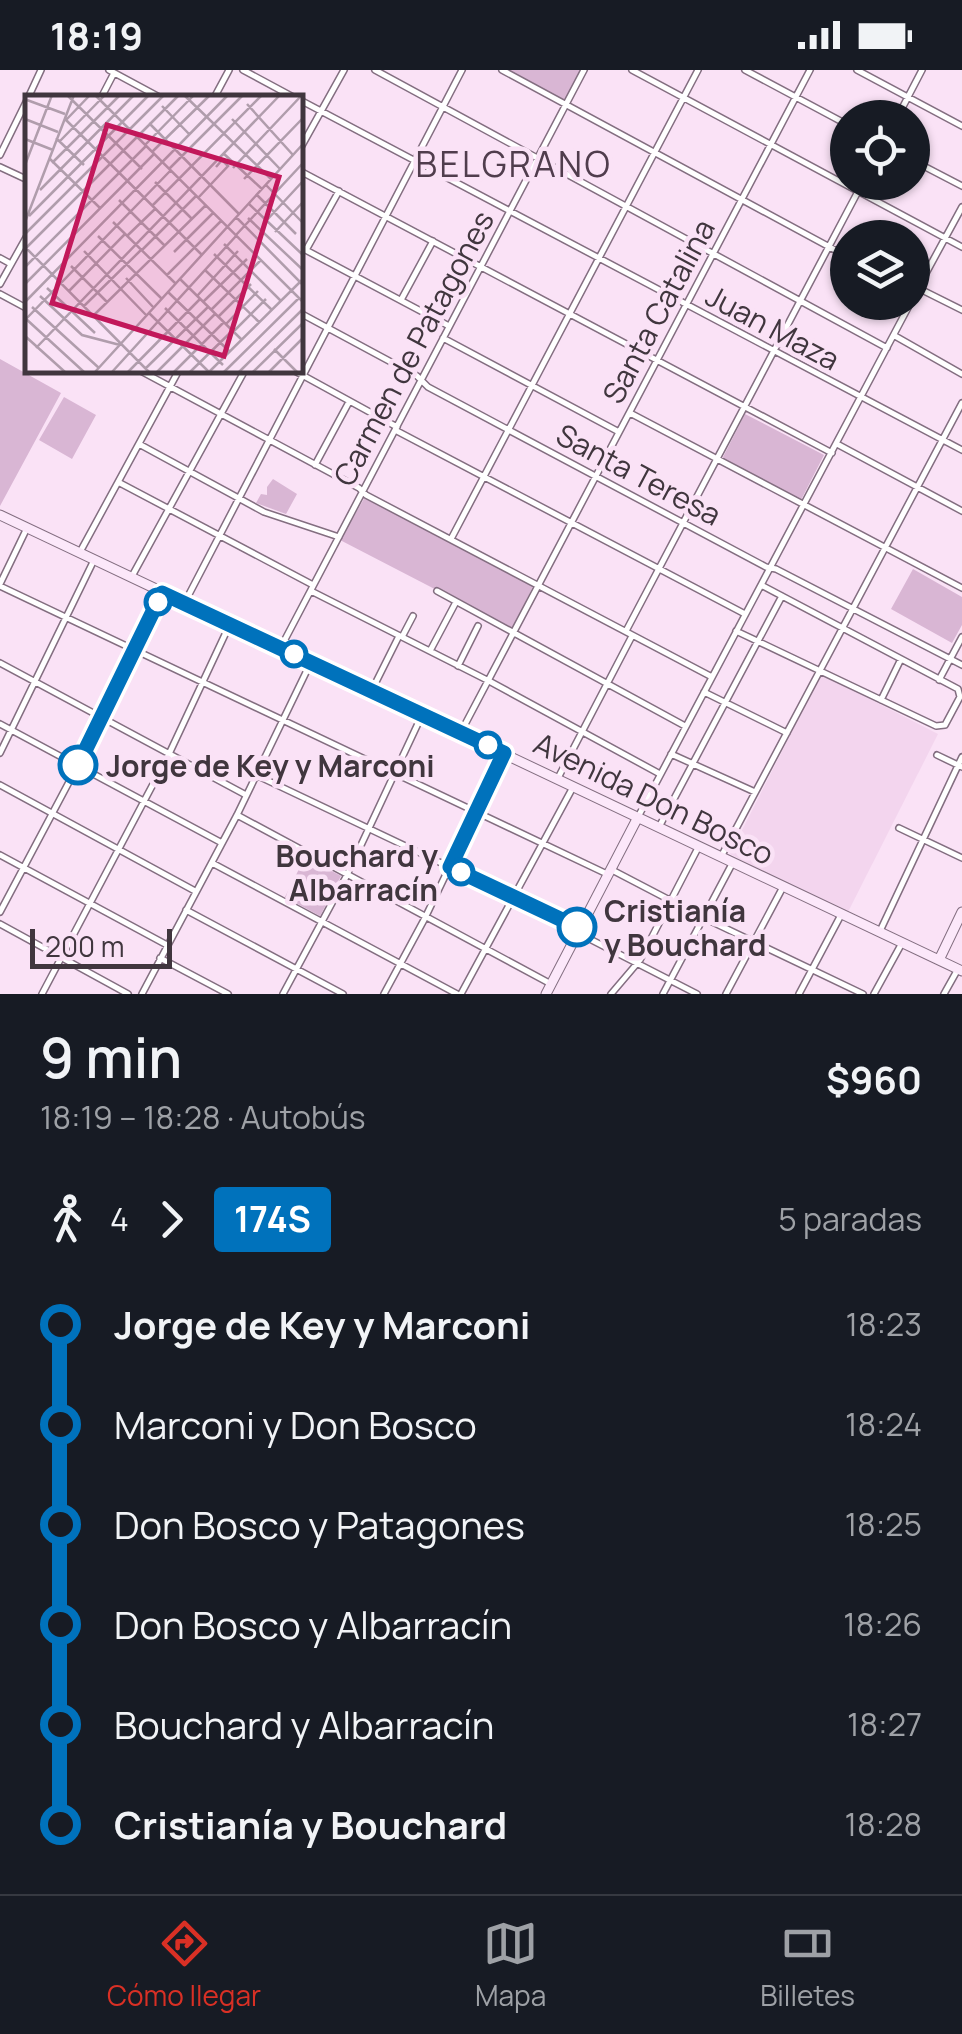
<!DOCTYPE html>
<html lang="es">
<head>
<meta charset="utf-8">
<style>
	:root { --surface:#171b24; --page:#20242c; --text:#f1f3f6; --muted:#9ea1a6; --line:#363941; --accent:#d93025 }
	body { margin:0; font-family:Manrope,sans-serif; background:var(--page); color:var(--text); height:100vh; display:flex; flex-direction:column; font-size:38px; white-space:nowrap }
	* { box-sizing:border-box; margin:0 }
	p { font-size:32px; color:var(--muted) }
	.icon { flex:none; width:55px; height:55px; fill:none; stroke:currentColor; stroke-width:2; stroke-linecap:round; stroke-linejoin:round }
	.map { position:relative; height:924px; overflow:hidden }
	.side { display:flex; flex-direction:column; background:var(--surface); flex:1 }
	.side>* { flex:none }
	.badge { padding:0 20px; border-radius:8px; font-size:35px; line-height:65px }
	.controls { position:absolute; left:830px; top:30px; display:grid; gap:20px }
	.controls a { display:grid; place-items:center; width:100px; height:100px; border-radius:50%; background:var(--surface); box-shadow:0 2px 8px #0004; font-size:50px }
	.scale { position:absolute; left:30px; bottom:25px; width:142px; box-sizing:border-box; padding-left:10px; border:5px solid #40363e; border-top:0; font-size:28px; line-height:35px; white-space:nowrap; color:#40363e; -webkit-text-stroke:8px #fae2f6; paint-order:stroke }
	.map>.badge { position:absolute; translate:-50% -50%; box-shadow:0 0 0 5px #fff }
	.legs { display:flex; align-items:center; gap:15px; height:110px; padding:0 40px; font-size:32px }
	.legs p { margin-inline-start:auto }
	.overview { display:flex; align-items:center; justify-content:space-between; height:170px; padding:0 40px }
	h1 { font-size:55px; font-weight:600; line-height:75px }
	ul { padding:0 40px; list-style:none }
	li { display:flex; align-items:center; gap:35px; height:100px; font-size:38px }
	li i { display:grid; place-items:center; width:15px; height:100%; margin:0 12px; background:currentColor }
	li i::after { content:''; width:25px; height:25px; margin:-12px; border:8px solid; border-radius:50%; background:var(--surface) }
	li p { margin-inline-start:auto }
	li:first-child i { background:linear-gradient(#0000 50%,currentColor 0) }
	li:last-child i { background:linear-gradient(currentColor 50%,#0000 0) }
	.status { display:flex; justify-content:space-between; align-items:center; height:70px; padding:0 50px; background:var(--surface); direction:ltr }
	.status svg { height:28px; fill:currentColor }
	.dock { display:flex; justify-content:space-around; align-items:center; height:140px; border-top:2px solid var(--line); background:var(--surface); font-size:28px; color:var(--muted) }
	.dock a { display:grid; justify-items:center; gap:5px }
	.dock .on { color:var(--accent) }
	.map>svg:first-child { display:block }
</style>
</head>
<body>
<div class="status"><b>18:19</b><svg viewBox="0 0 49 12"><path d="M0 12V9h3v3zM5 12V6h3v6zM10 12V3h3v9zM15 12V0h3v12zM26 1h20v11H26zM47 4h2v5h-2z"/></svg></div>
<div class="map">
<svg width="962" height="924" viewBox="0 0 962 924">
	<rect width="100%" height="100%" fill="#fae2f6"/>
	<path fill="#f3d5ee" d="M821,604L938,664L847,844L730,784Z"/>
	<path fill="#d9b6d4" d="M504,0H584L566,35Z
		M0,289L61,323L0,436Z
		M64,327L96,345L72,389L39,370Z
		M745,344L824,385L801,430L722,389Z
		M273,409L297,424L286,444L256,433L261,424L267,425V417Z
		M365,427L534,514L514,557L510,558L340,470Z
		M913,499L962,527V555L952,573L891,539Z
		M305,787L341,806L320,846L285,827Z"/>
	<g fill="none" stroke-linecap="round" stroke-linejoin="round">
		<g stroke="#836e80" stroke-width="8">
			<path id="street" d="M109,0L161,28
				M243,0L295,28
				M375,0L887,278
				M502,0L848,187
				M632,0L962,177
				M745,0L848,55
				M857,0L962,56
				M28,28L41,0
				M101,28L114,3
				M214,28L229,0
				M300,30L962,380
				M897,48L922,0
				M300,79L344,0
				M0,85L28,28
				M912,90L962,116
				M0,97L28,110
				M300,101L832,383
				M300,177L449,256
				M306,180L339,121
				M0,188L11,194
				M0,214L28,164
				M918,218L962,240
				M0,224L28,239
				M912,229L962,137
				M401,230L433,171
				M300,243L417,306L428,317L766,497L776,499L962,595
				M895,266L962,304
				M443,268L619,362
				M139,300L359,418L366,425L712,607
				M293,300L397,357
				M630,343L962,518
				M395,360L745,544
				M139,374L264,442L339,467
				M837,374L962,441
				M315,395L349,332
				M118,412L313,515
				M451,469L698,0
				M80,482L179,300
				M131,508L245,300
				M0,514L27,458
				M0,516L607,804
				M311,521L489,611L660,704
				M437,521L685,656
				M185,532L462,0
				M626,561L863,112
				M736,561L936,656L945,655L960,627L958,619L761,515
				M402,567L413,546
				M281,577L584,0
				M430,581L456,532
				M0,593L246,725
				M458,596L478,556
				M939,610L962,567
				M372,620L399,566
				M704,622L787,663
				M881,630L901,589
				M0,654L222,773
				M461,662L810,0
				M0,683L94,490
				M671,684L755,722
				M937,685L962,697
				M256,705L578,858
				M558,708L632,566
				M0,715L195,821
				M237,745L551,914
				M638,747L911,232
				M659,757L782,526
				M899,758L962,788
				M0,785L167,875
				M722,785L962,333
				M212,793L457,924
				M612,800L704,848L863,924
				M186,840L343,924
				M0,842L103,648L162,523
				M0,854L128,924
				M880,861L962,687
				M578,863L697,924
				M160,888L228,924
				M42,924L169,684L229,556
				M142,924L237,745L311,592
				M283,924L347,805L422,645
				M384,924L425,848L503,685
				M461,924L572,719
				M611,924L640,890L699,776
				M663,924L732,794
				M726,924L783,817
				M799,924L841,845
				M874,924L902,873
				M944,924L958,899"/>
		</g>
		<g stroke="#836e80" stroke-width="11">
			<path id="secondary" d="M0,445L962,901
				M939,890L962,842
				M546,924L638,747"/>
		</g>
		<use href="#street" stroke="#fff" stroke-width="5"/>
		<use href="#secondary" stroke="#fce8fa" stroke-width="9"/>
	</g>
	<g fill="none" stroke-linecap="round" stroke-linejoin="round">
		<g stroke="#fff" stroke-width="22">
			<path id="line-1" d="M78,695L162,523L504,683L450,797L577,857"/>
		</g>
		<use href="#line-1" stroke="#0072bc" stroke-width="15"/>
	</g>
	<g fill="#fff" stroke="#0072bc" stroke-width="5">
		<circle cx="158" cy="532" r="12"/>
		<circle cx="294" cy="584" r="12"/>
		<circle cx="488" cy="675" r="12"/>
		<circle cx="78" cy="695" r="18"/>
		<circle cx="461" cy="802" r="12"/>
		<circle cx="577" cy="857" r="18"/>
	</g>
	<g text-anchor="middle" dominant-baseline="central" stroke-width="9" stroke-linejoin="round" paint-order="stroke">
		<g font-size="30" fill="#40363e" stroke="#fae2f6">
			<text transform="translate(658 241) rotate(-62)">Santa Catalina</text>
			<text transform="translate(773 257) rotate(28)">Juan Maza</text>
			<text transform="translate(413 278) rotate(-62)">Carmen de Patagones</text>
			<text transform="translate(639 404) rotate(28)">Santa Teresa</text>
			<text transform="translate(654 728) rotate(26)">Avenida Don Bosco</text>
		</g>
		<g font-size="30" font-weight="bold" fill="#40363e" stroke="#fae2f6" text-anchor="start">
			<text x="106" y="695">Jorge de Key y Marconi</text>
			<text x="438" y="785" text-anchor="end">Bouchard y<tspan x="438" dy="34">Albarracín</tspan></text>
			<text x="604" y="840">Cristianía<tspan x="604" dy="34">y Bouchard</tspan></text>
		</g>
		<g font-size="35" letter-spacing="2.5" fill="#503d4d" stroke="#fae2f6">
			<text x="514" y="94">BELGRANO</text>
		</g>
	</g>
	<g transform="translate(25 25)">
		<rect width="278" height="278" fill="#fae2f6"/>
		<path fill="none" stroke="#b09dac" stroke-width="2.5" d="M42,0L117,74M70,0L278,207M159,0L246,84M2,5L40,19M222,9L268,60M137,11L165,40M0,24L33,37M40,24L177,160M207,24L255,74M41,25L65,0M124,28L214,119M31,43L59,70M0,44L28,55M34,47L80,0M120,50L169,0M127,57L185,0M198,58L237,94M25,64L75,113M27,68L95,0M0,70L27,0M208,73L277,0M144,74L218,0M219,84L278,23M130,87L167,124M241,90L278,128M15,95L109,0M232,100L271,139M173,103L203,71L197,65L191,72M94,105L140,151M224,109L278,160M127,111L237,0M4,121L124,0M211,122L278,190M223,123L278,175M241,126L278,86M0,127L49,0M88,127L151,189M250,137L278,107M0,139L139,0M211,140L278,68M73,141L137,204M102,141L130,114M199,149L256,206M0,152L124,277M1,153L154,0M117,155L171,101M59,156L122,221M149,157L188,118M189,159L247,215M46,171L83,208M0,172L121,51M180,175L234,227M142,180L196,126M101,183L129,213M155,184L217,245M0,189L129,59M22,193L70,238M44,196L100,139M143,197L205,257M173,200L213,156M15,201L57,240L95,250M179,206L222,164M0,207L203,0M59,211L116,155M7,212L74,273M140,213L198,270M187,214L236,165M124,218L184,277M68,221L181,110M194,221L226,189M0,223L59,277M0,225L146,75M201,229L233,196M209,236L241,204M0,241L40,277M11,253L255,0M249,254L272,277M120,274L184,211M70,277L278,49M87,277L211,141M103,277L176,203M132,277L191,218M149,277L199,227M165,277L208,235M184,277L278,184M199,277L274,203M214,277L278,214M228,277L278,228M244,277L278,243"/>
		<path fill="#c2185b" fill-opacity="0.15" stroke="#c2185b" stroke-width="5" d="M82,30L254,82L199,261L27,208Z"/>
		<rect width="278" height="278" fill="none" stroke="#40363e" stroke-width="5"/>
	</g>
</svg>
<div class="controls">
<a><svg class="icon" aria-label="locate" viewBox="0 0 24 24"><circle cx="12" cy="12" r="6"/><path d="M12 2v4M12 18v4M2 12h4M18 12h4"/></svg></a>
<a><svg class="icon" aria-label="layers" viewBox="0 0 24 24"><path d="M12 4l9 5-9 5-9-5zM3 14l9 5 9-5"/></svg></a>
</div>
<div class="scale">200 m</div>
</div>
<section class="side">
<div class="overview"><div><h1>9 min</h1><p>18:19 – 18:28 · Autobús</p></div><b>$960</b></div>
<div class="legs"><svg class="icon" aria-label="walk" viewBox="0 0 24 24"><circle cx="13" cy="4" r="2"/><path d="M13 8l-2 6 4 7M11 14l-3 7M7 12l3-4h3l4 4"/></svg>4<svg class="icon" aria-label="forward" viewBox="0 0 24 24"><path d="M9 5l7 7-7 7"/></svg><b class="badge" style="background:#0072bc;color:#fff">174S</b><p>5 paradas</p></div>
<ul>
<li><i style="color:#0072bc"></i><b>Jorge de Key y Marconi</b><p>18:23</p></li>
<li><i style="color:#0072bc"></i><span>Marconi y Don Bosco</span><p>18:24</p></li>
<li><i style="color:#0072bc"></i><span>Don Bosco y Patagones</span><p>18:25</p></li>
<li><i style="color:#0072bc"></i><span>Don Bosco y Albarracín</span><p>18:26</p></li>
<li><i style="color:#0072bc"></i><span>Bouchard y Albarracín</span><p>18:27</p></li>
<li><i style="color:#0072bc"></i><b>Cristianía y Bouchard</b><p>18:28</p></li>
</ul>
</section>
<nav class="dock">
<a class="on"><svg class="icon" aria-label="directions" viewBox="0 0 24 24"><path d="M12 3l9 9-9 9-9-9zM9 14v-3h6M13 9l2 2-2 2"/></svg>Cómo llegar</a>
<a><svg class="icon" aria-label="map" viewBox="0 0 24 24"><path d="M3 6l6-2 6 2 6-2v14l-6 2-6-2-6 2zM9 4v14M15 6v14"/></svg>Mapa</a>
<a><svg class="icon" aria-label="tickets" viewBox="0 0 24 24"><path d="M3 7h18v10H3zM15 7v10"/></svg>Billetes</a>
</nav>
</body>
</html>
